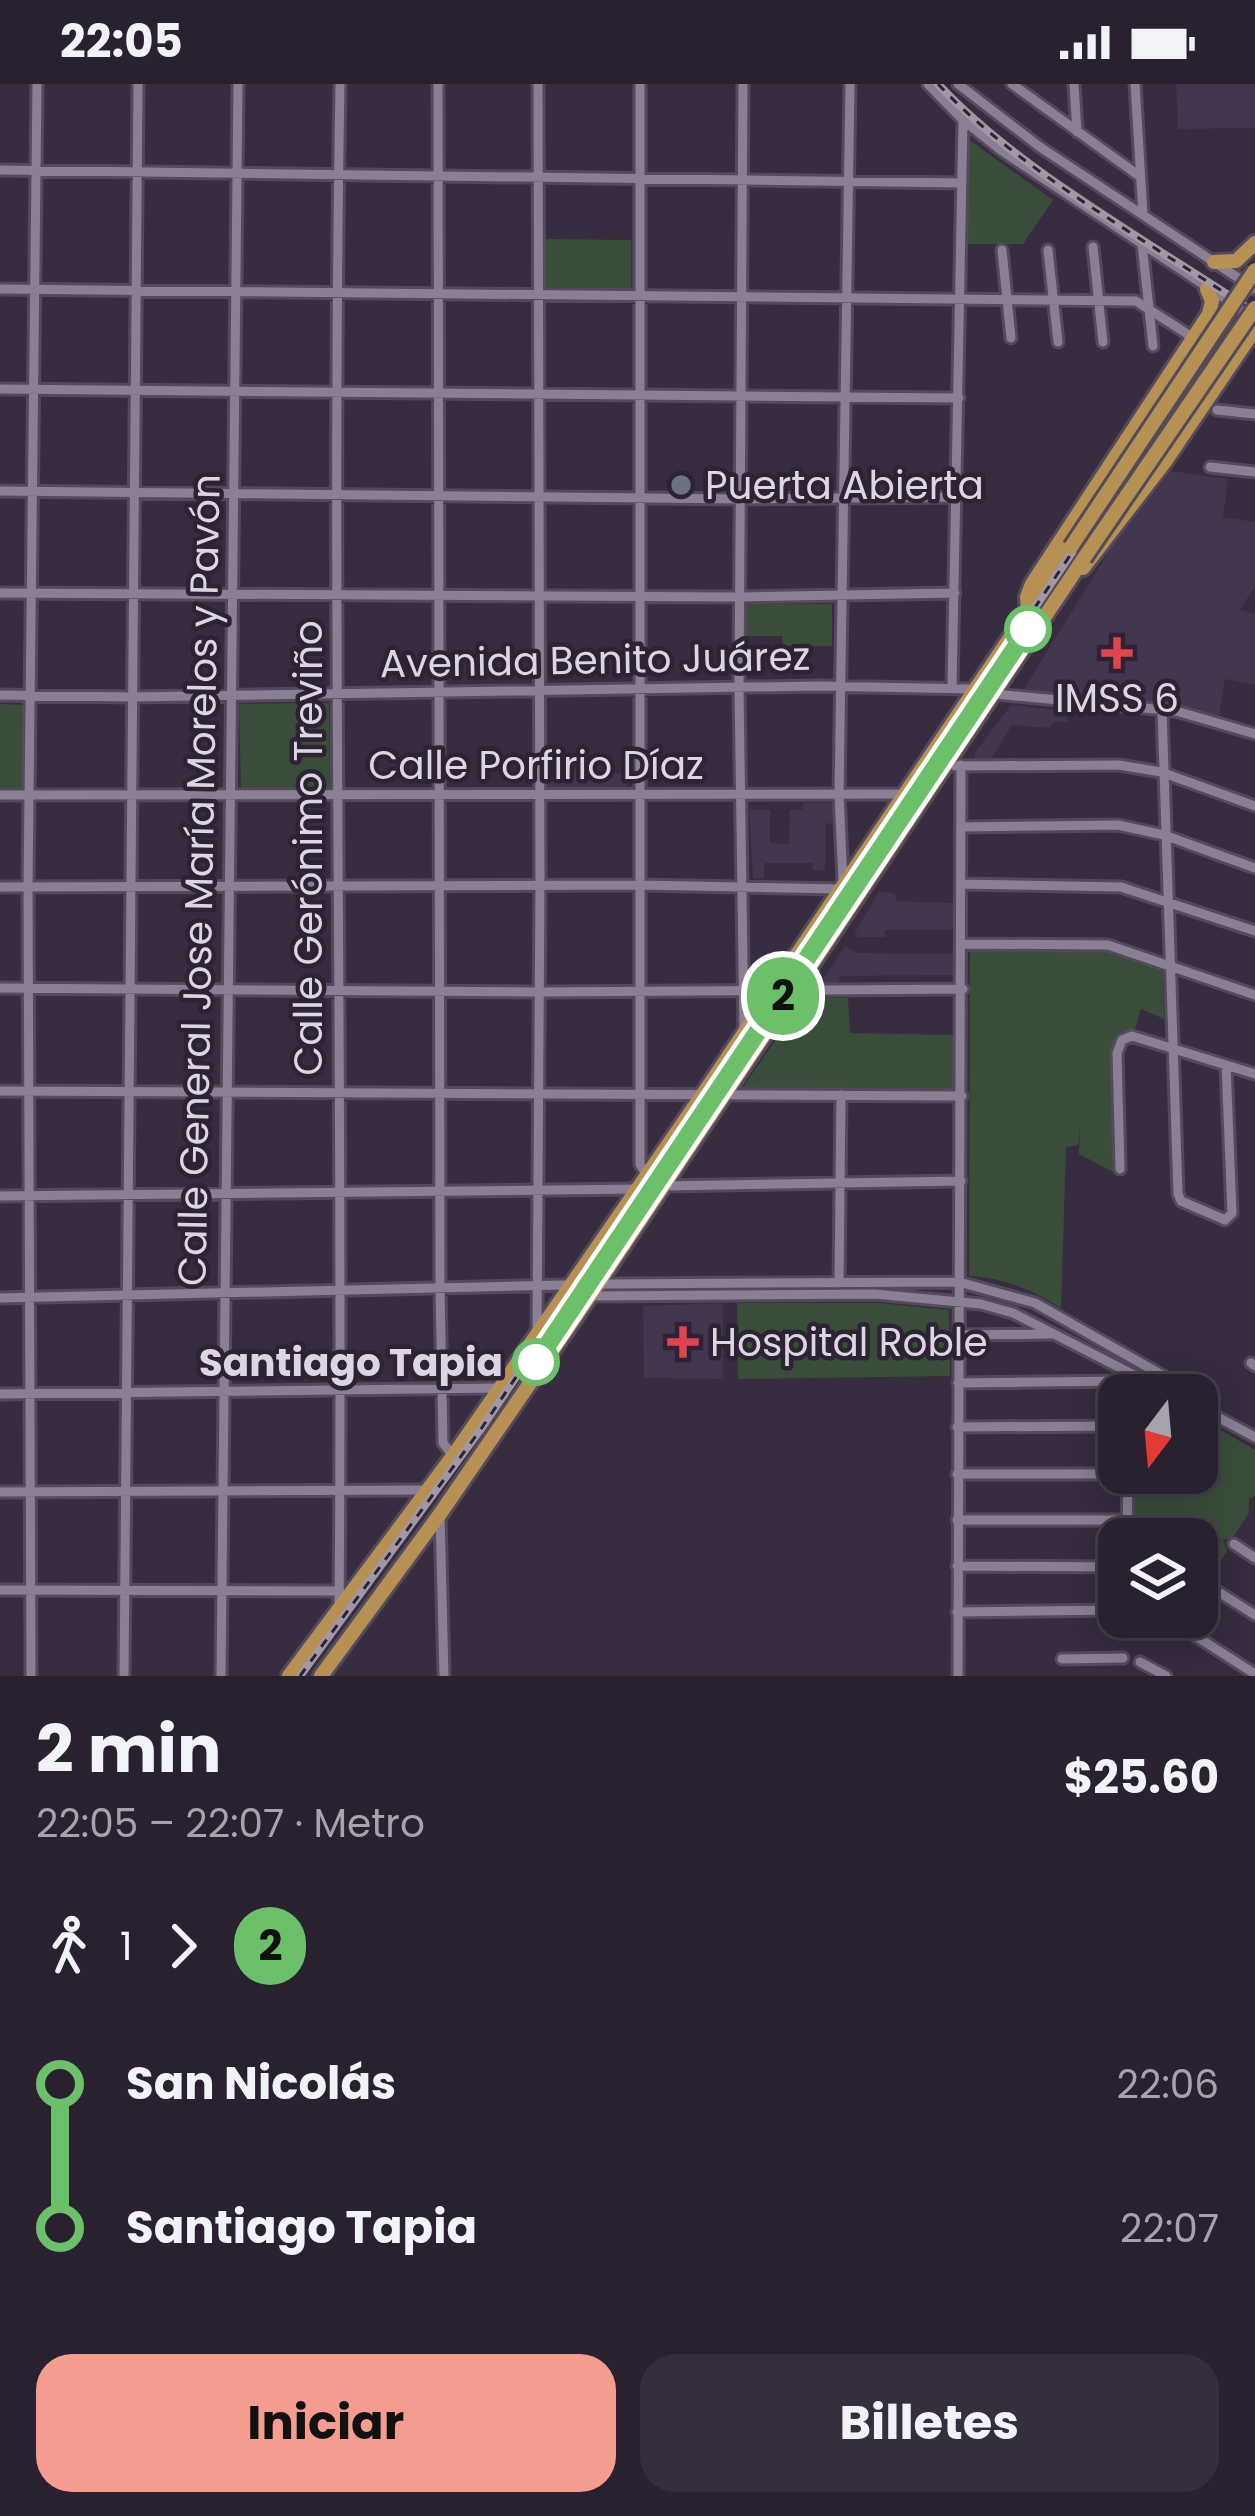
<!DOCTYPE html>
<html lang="es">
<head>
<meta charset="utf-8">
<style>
	:root { --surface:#292130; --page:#352e3c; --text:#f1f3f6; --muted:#a5a3ab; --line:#453e4c; --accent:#f59c91 }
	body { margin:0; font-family:Poppins,sans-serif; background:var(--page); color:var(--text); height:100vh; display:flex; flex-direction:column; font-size:45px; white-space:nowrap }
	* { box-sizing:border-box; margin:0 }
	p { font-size:39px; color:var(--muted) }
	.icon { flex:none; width:66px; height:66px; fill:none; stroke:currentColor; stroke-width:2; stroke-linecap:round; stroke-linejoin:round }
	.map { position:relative; height:1592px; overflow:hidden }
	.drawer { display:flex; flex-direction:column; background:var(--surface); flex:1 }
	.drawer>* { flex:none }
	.badge { padding:0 24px; border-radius:39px; font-size:42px; line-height:78px }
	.needle { width:78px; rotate:196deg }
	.fabs { position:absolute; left:1098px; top:1290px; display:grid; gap:24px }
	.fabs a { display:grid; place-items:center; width:120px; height:120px; border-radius:24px; background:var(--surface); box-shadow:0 6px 30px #0003,0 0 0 3px var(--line); font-size:60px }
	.map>.badge { position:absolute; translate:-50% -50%; box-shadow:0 0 0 6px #fff }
	.legs { display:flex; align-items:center; gap:18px; height:132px; padding:0 36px; font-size:39px }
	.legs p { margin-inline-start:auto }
	.summary { display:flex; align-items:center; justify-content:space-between; height:204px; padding:0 36px }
	h1 { font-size:66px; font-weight:700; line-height:90px }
	.action { display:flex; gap:24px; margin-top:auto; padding:24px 36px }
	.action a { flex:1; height:138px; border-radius:36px; background:var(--accent); color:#111; font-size:48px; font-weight:700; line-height:138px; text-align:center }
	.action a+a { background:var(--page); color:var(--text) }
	ul { padding:0 36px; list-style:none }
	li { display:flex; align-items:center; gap:42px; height:144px; font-size:45px }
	li i { display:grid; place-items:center; width:18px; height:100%; margin:0 15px; background:currentColor }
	li i::after { content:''; width:30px; height:30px; margin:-15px; border:9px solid; border-radius:50%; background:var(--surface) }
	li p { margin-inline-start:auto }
	li:first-child i { background:linear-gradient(#0000 50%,currentColor 0) }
	li:last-child i { background:linear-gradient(currentColor 50%,#0000 0) }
	.status { display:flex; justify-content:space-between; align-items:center; height:84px; padding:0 60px; background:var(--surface); direction:ltr }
	.status svg { height:33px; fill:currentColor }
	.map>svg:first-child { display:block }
</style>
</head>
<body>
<div class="status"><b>22:05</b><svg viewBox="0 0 49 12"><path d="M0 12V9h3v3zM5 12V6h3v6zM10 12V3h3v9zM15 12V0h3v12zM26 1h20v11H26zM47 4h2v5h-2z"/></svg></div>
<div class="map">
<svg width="1255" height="1592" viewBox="0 0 1255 1592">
	<rect width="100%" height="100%" fill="#372c40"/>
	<path fill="#43364f" d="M1176,0H1255V44L1178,45Z
		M1171,387L1228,395L1223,433L1255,438V502L1240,526L1255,530V601L1225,595L1219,632L1182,621L1022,608L1111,464Z
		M1011,621L1067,627L1068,639L1056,637L1049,644L1012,641L989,678H977L974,670Z
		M588,685L589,690L627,689V706L588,708L562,705L561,709H544L545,691H556V686Z
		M803,719H832V739L826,740L825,786H813L812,779H764V795L753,794L749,725L770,726V759L789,760L790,726H802Z
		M879,808L895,809L896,817L955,819L956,846H885V853H859L854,850Z
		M845,862L857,869L955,870V891L840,892L839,899H821Z
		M723,1219V1295L644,1294L643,1222Z"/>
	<path fill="#3a4d3a" d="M968,55L1053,116L1023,160H966Z
		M544,155L631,156V207L545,206Z
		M746,520H832V562H783L782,552H746Z
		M329,619L330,705H241L239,620Z
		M0,620L23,621V707H0Z
		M970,866C1019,867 1127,856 1163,888L1164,935L1141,925L1134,948L1117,951L1112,964L1115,1089L1079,1070L1080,1043L1078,1061L1066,1063L1061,1224C1030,1205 1005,1194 969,1192Z
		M805,914H848L850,949L955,951V1008L740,1007Z
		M737,1219H879L949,1226L950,1292L738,1295Z
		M1197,1332L1255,1366V1412L1249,1415V1429L1232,1455H1223L1227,1467L1209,1495L1201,1496L1197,1511V1455H1133V1389H1197Z"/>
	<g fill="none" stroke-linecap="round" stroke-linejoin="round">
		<g stroke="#534a5b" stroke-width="15">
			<path id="minor" d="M438,0L440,1204L443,1359L453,1372
				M640,0V1080L647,1092
				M743,0L739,604L744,947
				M928,0L963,36L1002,67L1251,232
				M958,0L1040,63L1255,205
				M1012,0L1138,91
				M1074,0L1077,48
				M1135,0L1143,131
				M0,86L961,99
				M1142,160L1153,262
				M1093,163L1103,258
				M1002,166L1011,254
				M1048,166L1058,258
				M0,205L1136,217L1192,253
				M0,305L959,314
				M1217,326L1255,330
				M1210,383L1255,388
				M0,407L740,415L958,413
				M0,509L739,513L955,509
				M952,604L963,36
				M995,610L1176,627L1255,650
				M0,611L131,613L818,602L974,605
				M1162,626L1178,1110L1181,1117L1225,1136L1232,1129L1226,981
				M955,682L1119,681L1161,688L1255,722
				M0,711L927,710
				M961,743L1118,741L1164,751L1255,784
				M843,798L839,710L850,0
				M961,800L1121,803L1255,847
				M0,803L641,801L840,805
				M962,860L1108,861L1255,911
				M0,904L539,908L963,905
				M0,1007L962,1012
				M1120,1085L1117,969L1122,956L1132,952L1255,990
				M664,1102L961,1097
				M0,1112L638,1105
				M839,1199L841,1011
				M590,1212L875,1210L981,1220L1013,1229L1173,1311
				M0,1214L606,1200L959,1198L1035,1219L1197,1311
				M537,1248L540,801L538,0
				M959,1251L1051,1250
				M1251,1279L1255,1282
				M958,1299L1127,1297
				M0,1310L500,1304
				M1197,1322L1255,1353
				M957,1343L1119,1342
				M957,1390H1128
				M0,1408L429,1406
				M440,1430L444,1592
				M957,1436H1127
				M1127,1455L1128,1389
				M1234,1460L1255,1474
				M957,1482L1119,1483
				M1209,1502L1255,1531
				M0,1506L340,1507
				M339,1525C344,1016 331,508 340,0
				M957,1528L1119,1526
				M1166,1533L1255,1590
				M1062,1575L1123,1574
				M1140,1578L1166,1592
				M31,1592L28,803L37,0
				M124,1592L138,0
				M221,1592L238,0
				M958,1592L961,681"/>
		</g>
		<g stroke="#534a5b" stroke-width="20">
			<path id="highway" d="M1214,178L1236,177L1255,159
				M1083,484L1164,379L1255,245
				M1028,527L1027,513L1032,500L1209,230L1212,217L1207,205
				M289,1592L453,1372L703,1010L1071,463
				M321,1592L440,1430L583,1222L1084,474"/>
		</g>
		<use href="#minor" stroke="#8b7e95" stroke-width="9"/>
		<use href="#highway" stroke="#b79153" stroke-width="14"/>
		<g stroke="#a098a7" stroke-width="8">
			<path id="rail" d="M938,0C1020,88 1153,160 1254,228
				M300,1592L481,1345L1255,197"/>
		</g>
		<use href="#rail" stroke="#2d2335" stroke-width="3" stroke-dasharray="9" stroke-linecap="butt"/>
		<g stroke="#534a5b" stroke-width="20" stroke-linecap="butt">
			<path id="highway-bridge" d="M1071,463L1255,186
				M1084,474L1255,224"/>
		</g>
		<use href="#highway-bridge" stroke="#b79153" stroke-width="14"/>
	</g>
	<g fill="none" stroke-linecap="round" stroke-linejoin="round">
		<g stroke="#fff" stroke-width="27">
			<path id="line-1" d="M536,1278L1028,545"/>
		</g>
		<use href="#line-1" stroke="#6bc069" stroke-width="18"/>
	</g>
	<circle fill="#6b7280" stroke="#2d2335" stroke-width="4.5" cx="681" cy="401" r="12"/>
	<g fill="#fff" stroke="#6bc069" stroke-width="6">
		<circle cx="1028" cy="545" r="21"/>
		<circle cx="536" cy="1278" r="21"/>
	</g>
	<g fill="#e0444e" stroke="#2d2335" stroke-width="4.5">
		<path d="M1111 551h12v12h12v12h-12v12h-12v-12h-12v-12h12z"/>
		<path d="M677 1240h12v12h12v12h-12v12h-12v-12h-12v-12h12z"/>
	</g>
	<g text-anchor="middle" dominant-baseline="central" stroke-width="9" stroke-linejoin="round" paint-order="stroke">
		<g font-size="39" fill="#dcd6e2" stroke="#2d2335" text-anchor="start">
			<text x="705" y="401">Puerta Abierta</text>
			<text x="1117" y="614" text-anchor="middle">IMSS 6</text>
			<text x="710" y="1258">Hospital Roble</text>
		</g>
		<g font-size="39" fill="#dcd6e2" stroke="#2d2335">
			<text transform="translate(595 576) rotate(-1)">Avenida Benito Juárez</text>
			<text x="536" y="681">Calle Porfirio Díaz</text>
			<text transform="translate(308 764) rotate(-90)">Calle Gerónimo Treviño</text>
			<text transform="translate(199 796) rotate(-89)">Calle General Jose María Morelos y Pavón</text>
		</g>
		<g font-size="39" font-weight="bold" fill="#dcd6e2" stroke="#2d2335" text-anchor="end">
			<text x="503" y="1278">Santiago Tapia</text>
		</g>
	</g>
</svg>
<div class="fabs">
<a><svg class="needle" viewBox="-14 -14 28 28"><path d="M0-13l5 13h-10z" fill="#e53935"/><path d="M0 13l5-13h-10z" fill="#a5a3ab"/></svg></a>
<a><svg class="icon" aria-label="layers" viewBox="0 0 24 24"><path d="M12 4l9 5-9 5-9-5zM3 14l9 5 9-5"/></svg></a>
</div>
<b class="badge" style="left:783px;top:912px;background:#6bc069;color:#111">2</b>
</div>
<section class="drawer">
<div class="summary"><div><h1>2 min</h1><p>22:05 – 22:07 · Metro</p></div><b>$25.60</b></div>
<div class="legs"><svg class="icon" aria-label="walk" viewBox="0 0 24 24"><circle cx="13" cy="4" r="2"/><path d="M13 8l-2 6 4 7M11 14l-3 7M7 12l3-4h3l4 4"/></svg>1<svg class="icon" aria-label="forward" viewBox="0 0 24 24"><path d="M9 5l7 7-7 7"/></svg><b class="badge" style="background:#6bc069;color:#111">2</b></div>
<ul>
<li><i style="color:#6bc069"></i><b>San Nicolás</b><p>22:06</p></li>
<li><i style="color:#6bc069"></i><b>Santiago Tapia</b><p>22:07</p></li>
</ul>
<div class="action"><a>Iniciar</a><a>Billetes</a></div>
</section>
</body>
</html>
